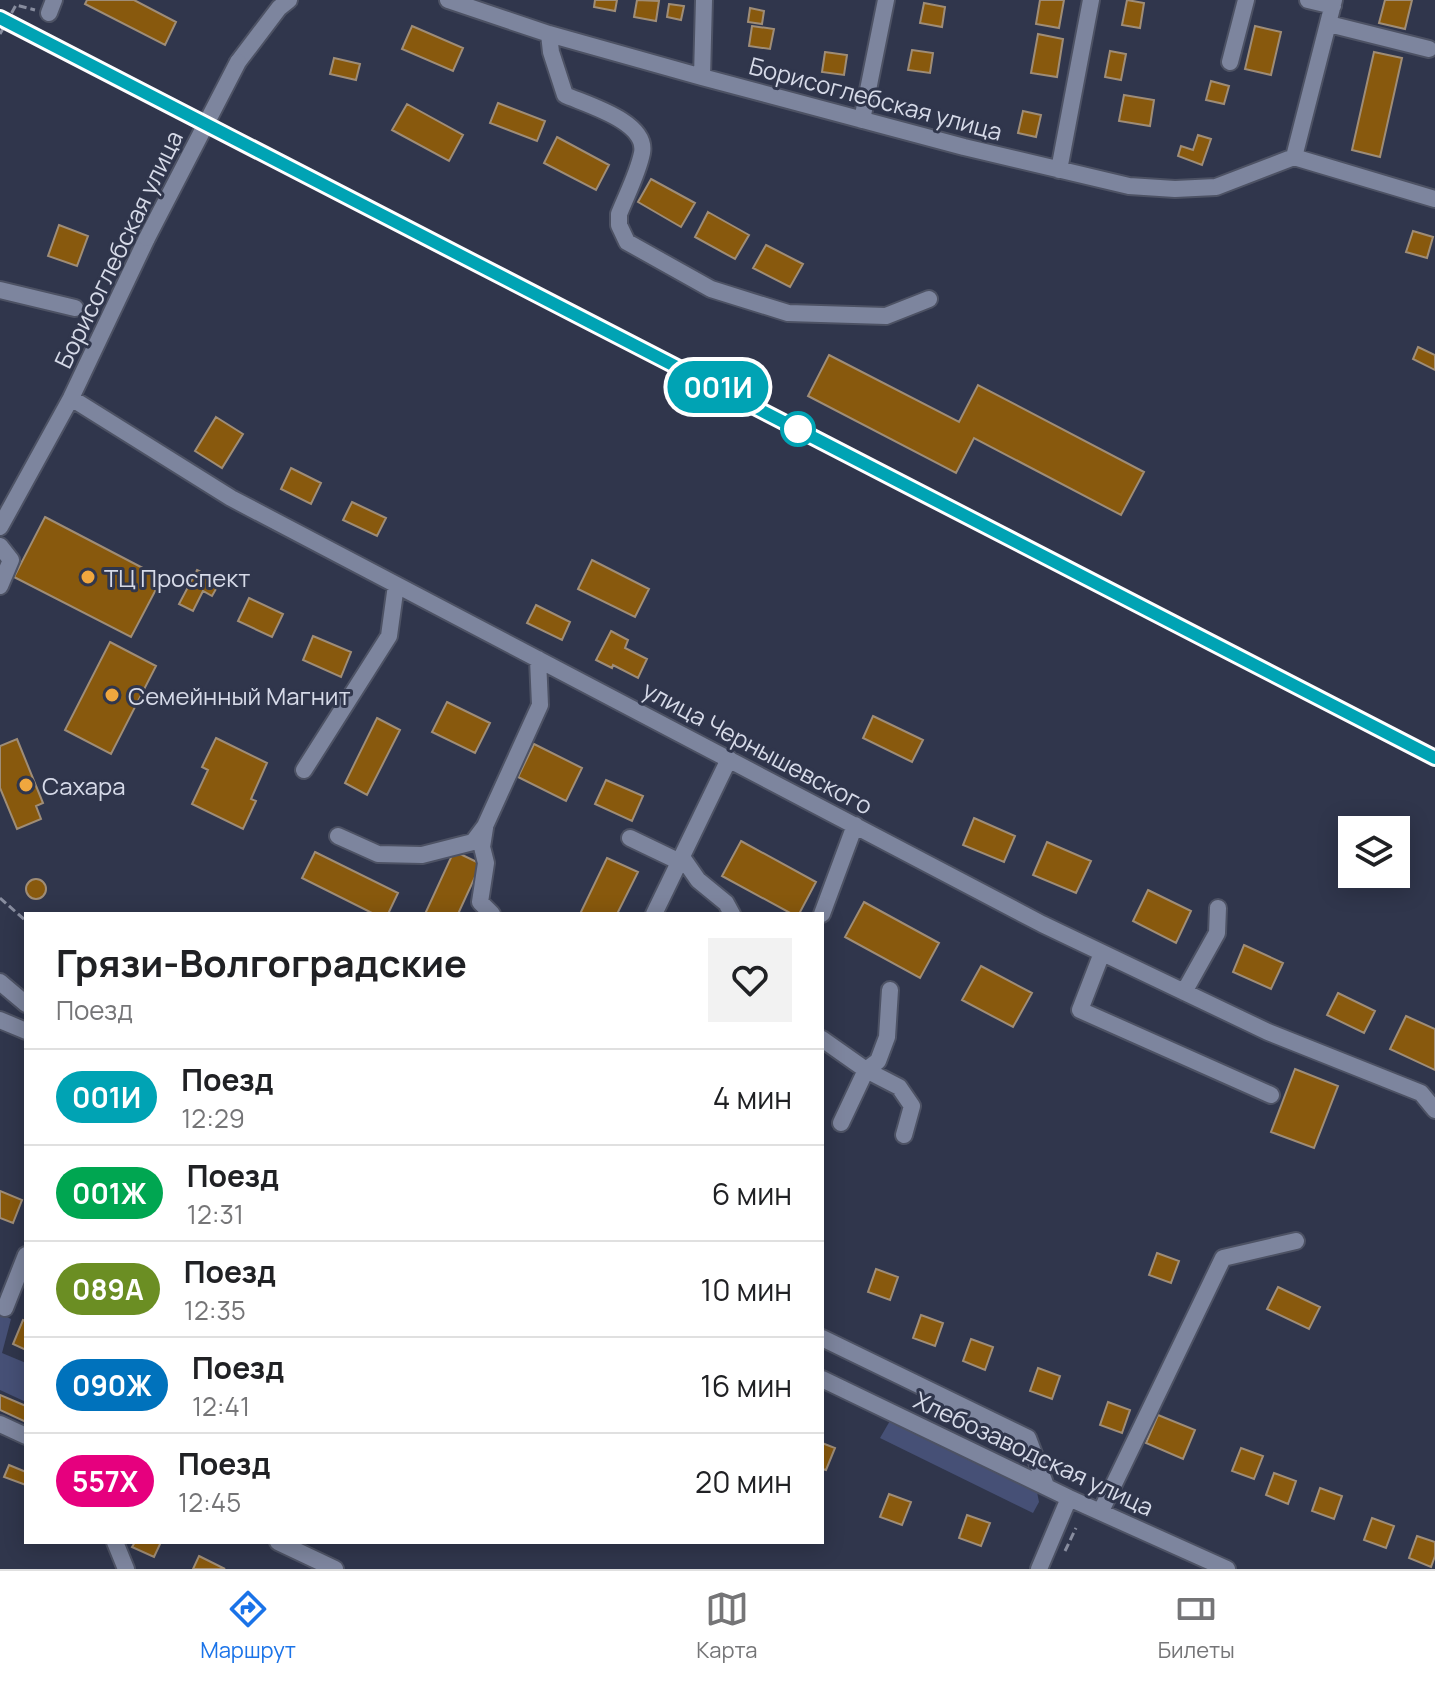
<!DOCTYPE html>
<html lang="ru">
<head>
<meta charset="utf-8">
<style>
	:root { --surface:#fff; --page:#f2f2f2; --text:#202124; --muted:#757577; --line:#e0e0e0; --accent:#1a73e8 }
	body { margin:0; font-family:Manrope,sans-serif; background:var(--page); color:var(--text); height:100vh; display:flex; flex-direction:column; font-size:30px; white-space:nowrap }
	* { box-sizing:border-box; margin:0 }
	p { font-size:26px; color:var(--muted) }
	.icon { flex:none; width:44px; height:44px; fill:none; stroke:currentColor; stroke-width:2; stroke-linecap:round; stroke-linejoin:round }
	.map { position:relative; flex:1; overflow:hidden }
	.drawer { position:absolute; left:24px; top:912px; width:800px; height:632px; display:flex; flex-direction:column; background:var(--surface); border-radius:0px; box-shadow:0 4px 20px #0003 }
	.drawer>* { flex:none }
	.badge { padding:0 16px; border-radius:26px; font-size:28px; line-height:52px }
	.tools { position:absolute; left:1338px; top:816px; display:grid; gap:16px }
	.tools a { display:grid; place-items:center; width:72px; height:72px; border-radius:0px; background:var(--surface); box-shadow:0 4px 20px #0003; font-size:40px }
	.map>.badge { position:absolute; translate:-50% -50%; box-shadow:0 0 0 4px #fff }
	.round { display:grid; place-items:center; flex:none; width:84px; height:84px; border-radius:0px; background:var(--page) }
	.summary { display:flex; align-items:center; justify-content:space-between; height:136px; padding:0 32px }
	h1 { font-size:38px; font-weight:700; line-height:60px }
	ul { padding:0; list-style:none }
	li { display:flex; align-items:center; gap:24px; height:96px; padding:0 32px; border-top:2px solid var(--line) }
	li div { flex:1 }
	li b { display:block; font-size:30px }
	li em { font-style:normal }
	li .badge { min-width:88px; font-weight:700; text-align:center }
	.menu { display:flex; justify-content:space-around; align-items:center; height:112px; border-top:2px solid var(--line); background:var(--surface); font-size:22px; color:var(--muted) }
	.menu a { display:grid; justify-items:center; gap:4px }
	.menu .current { color:var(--accent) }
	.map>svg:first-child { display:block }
</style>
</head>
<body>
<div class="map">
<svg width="1435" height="1569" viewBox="0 0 1435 1569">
	<rect width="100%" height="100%" fill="#30364c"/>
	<path fill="#465076" d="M0,1314L11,1319L2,1353L26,1363V1402L0,1390Z
		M891,1419L1036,1487L1039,1502L1033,1513L880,1438Z"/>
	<path fill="#88590d" stroke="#9f8d77" stroke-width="2" d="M87,0H134L176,22L165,45L85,4Z
		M595,0H617L615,11L594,7Z
		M637,0L659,1L656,21L634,17Z
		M1040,0H1064L1059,28L1036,24Z
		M1127,0L1144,3L1140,28L1122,25Z
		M1385,0H1412L1405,29L1379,23Z
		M924,3L945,7L942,27L920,23Z
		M669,4L684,6L681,20L667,17Z
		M750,8L764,11L762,24L748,22Z
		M412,26L463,48L453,71L402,49Z
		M752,26L774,29L770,49L749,46Z
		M1255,26L1281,32L1271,75L1245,69Z
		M1038,34L1063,39L1057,77L1031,73Z
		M912,50L933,53L930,73L908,70Z
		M1110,51L1126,54L1121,80L1105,77Z
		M825,52L847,55L844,75L822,72Z
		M1374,52L1402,58L1380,157L1352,150Z
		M334,58L360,64L356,80L330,74Z
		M1211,81L1229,86L1224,104L1206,100Z
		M1124,95L1154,100L1150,126L1119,121Z
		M498,103L545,121L537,141L490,123Z
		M407,104L463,135L449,161L392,130Z
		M1023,111L1041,115L1036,137L1018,133Z
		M1198,135L1211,139L1202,165L1178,156L1181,146L1193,150Z
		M557,137L609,165L596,190L544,163Z
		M651,179L695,203L681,227L638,202Z
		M708,212L749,235L735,259L695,237Z
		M59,225L88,236L77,266L48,256Z
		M1413,231L1433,237L1427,258L1406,252Z
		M766,245L803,264L790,287L753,268Z
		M1418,347L1435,355V370L1413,359Z
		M829,355L959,422L978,385L1144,472L1121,515L974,438L956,473L808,396Z
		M216,417L243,434L222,468L195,451Z
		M291,468L321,483L311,504L281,489Z
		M352,502L386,518L377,536L343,520Z
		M45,517L162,578L131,637L14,577Z
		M592,560L649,589L635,617L578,589Z
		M197,570L220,582L212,596L203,591L193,611L179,604Z
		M249,598L283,614L272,637L238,621Z
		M536,605L570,622L562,640L527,623Z
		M611,631L628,640L625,648L647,659L638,678L613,665L612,668L596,660Z
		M313,636L351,652L341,677L303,660Z
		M110,642L156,666L111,754L65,730Z
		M447,702L490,723L475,753L432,732Z
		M873,716L923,740L912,762L863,738Z
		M377,718L400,730L367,795L345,783Z
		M216,738L267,763L251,799L256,801L243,829L192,804L208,770L202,767Z
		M17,739L43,803L36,806L41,819L17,829L0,788V746Z
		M534,744L582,768L566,801L518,777Z
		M606,780L643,796L632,821L595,804Z
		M974,818L1015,836L1004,862L963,845Z
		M741,841L816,882L799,914H792L722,876Z
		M1047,842L1091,861L1076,893L1033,875Z
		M454,851L481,864L458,914H425Z
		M315,852L398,893L388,914H374L302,878Z
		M607,858L638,872L617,914H580Z
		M26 889a10 10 0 1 1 20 0a10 10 0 1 1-20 0Z
		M1148,890L1191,911L1176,943L1133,921Z
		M864,902L939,943L920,978L845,937Z
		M1244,945L1283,963L1271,989L1233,972Z
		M981,966L1032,993L1013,1027L962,1000Z
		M1338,993L1375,1011L1364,1033L1327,1015Z
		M1406,1016L1435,1029V1070L1390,1049Z
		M1295,1069L1338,1086L1314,1148L1271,1132Z
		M0,1191L22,1200L13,1223L0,1218Z
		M1157,1253L1179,1261L1171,1283L1149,1275Z
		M876,1269L898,1277L890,1300L868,1292Z
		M1278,1287L1320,1307L1309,1329L1267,1309Z
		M921,1315L943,1323L935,1346L913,1338Z
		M23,1320L26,1321V1350L13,1344Z
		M971,1339L993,1347L985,1370L963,1361Z
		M1038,1368L1060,1376L1052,1399L1030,1391Z
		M0,1395L26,1406V1422L0,1410Z
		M1108,1402L1130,1410L1122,1433L1100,1425Z
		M1158,1415L1195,1430L1183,1459L1146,1443Z
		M822,1443L835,1448L826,1470L822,1469Z
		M1241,1448L1263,1456L1254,1479L1232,1471Z
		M9,1465L26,1472V1485L4,1477Z
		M1274,1473L1296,1481L1288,1504L1266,1495Z
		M1320,1488L1342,1496L1334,1519L1312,1511Z
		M889,1494L911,1502L902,1525L880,1517Z
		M967,1515L990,1523L981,1546L959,1538Z
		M1372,1518L1394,1526L1386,1548L1364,1540Z
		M1417,1536L1435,1542V1556L1431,1567L1409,1558Z
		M135,1542H161L154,1557L132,1547Z
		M199,1556L225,1569H193Z"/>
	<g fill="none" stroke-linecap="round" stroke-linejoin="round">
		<g stroke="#4d5264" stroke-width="20">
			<path id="minor" d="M448,0L549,34L702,77L964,147L1129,186L1175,189L1216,187L1294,157
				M1308,0L1333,6
				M49,13L54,0
				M1329,24L1429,49
				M549,34L551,52L565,95C588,105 648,122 642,153C638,173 627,194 619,214V225L627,242L711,289L788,313L886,316L929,299
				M238,62L279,8L289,0
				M1230,62L1246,0
				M702,77L704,0
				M862,120L886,0
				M1294,157L1334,0
				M1294,157L1435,199
				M1059,170L1091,0
				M0,290L75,308
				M71,398L231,498L1042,924L1268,1032L1421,1093L1435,1110
				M0,527L71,398L147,238
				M0,546L11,560L0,586
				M304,770L389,636L396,585
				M485,828L482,847L486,863L480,902L492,914
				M338,836L378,854L422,855L473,842L485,826L540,705L538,659
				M630,838L680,862
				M682,857L698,880L726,903L732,914
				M654,914L729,759
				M822,914L855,825
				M1102,953L1080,1010L1271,1095
				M0,982L26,1004
				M1184,992L1217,933L1218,908
				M0,1020L26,1031
				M822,1039L866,1070L899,1087L912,1106L904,1135
				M841,1123L866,1070L878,1061L887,1037L890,990
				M5,1308L26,1255
				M822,1338L1028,1438L1046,1486
				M822,1379L1069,1498L1227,1569
				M0,1424L26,1436
				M1101,1511L1223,1258L1296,1241
				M115,1542L126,1569
				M278,1542L335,1569
				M1039,1569L1069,1498"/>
		</g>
		<path stroke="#878c9e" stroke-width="3" stroke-dasharray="8 4" stroke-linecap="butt" d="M0,34L16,5L35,10
			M0,898L26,921
			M1065,1551L1076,1528"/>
		<use href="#minor" stroke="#7d859e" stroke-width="16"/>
		<g stroke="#b0b4c4" stroke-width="8">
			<path id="rail" d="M0,18L1435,758"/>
		</g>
		<use href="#rail" stroke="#30364c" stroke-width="5" stroke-dasharray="15" stroke-linecap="butt"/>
		<g stroke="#4d5264" stroke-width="20" stroke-linecap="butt">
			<path id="minor-bridge" d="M147,238L238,62"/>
		</g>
		<use href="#minor-bridge" stroke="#7d859e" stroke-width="16"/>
	</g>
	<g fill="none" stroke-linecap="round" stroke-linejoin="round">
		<g stroke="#fff" stroke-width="18">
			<path id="line" d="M0,18L1435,758"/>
		</g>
		<use href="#line" stroke="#00a3b4" stroke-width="12"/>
	</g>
	<circle fill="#fff" stroke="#00a3b4" stroke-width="4" cx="798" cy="429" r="16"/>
	<g fill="#f0a73e" stroke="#30364c" stroke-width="3">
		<circle cx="88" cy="577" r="8"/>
		<circle cx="112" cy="695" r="8"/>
		<circle cx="26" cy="785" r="8"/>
	</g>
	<g text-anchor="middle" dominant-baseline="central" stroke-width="6" stroke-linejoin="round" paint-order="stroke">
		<g font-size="24" fill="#d6dae8" stroke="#30364c">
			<text transform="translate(876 98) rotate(15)">Борисоглебская улица</text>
			<text transform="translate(118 249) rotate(-64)">Борисоглебская улица</text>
			<text transform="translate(758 747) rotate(28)">улица Чернышевского</text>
			<text transform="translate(1034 1453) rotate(25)">Хлебозаводская улица</text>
		</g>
		<g font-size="24" fill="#d6dae8" stroke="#30364c" text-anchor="start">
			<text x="104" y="577">ТЦ Проспект</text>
			<text x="128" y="695">Семейнный Магнит</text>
			<text x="42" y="785">Сахара</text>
		</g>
	</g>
</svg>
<div class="tools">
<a><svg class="icon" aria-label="layers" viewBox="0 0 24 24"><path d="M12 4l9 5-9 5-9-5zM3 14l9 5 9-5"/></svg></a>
</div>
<b class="badge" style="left:718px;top:387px;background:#00a3b4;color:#fff">001И</b>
<section class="drawer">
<div class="summary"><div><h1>Грязи-Волгоградские</h1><p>Поезд</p></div><a class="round"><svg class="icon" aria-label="heart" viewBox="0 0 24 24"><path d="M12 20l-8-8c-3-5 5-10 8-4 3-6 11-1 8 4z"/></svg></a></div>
<ul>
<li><span class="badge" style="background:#00a3b4;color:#fff">001И</span><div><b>Поезд</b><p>12:29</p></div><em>4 мин</em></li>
<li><span class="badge" style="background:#00a651;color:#fff">001Ж</span><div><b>Поезд</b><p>12:31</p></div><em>6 мин</em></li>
<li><span class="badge" style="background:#6b8e23;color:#fff">089А</span><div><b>Поезд</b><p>12:35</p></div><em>10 мин</em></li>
<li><span class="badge" style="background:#0072bc;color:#fff">090Ж</span><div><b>Поезд</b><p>12:41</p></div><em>16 мин</em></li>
<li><span class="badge" style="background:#e6007e;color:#fff">557Х</span><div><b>Поезд</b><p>12:45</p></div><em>20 мин</em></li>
</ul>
</section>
</div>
<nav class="menu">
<a class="current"><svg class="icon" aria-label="directions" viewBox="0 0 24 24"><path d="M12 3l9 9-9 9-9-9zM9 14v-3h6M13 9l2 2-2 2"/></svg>Маршрут</a>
<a><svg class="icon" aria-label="map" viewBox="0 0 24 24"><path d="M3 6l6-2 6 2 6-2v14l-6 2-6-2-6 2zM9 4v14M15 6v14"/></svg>Карта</a>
<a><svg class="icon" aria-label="tickets" viewBox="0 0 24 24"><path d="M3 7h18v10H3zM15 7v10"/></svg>Билеты</a>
</nav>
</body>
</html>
